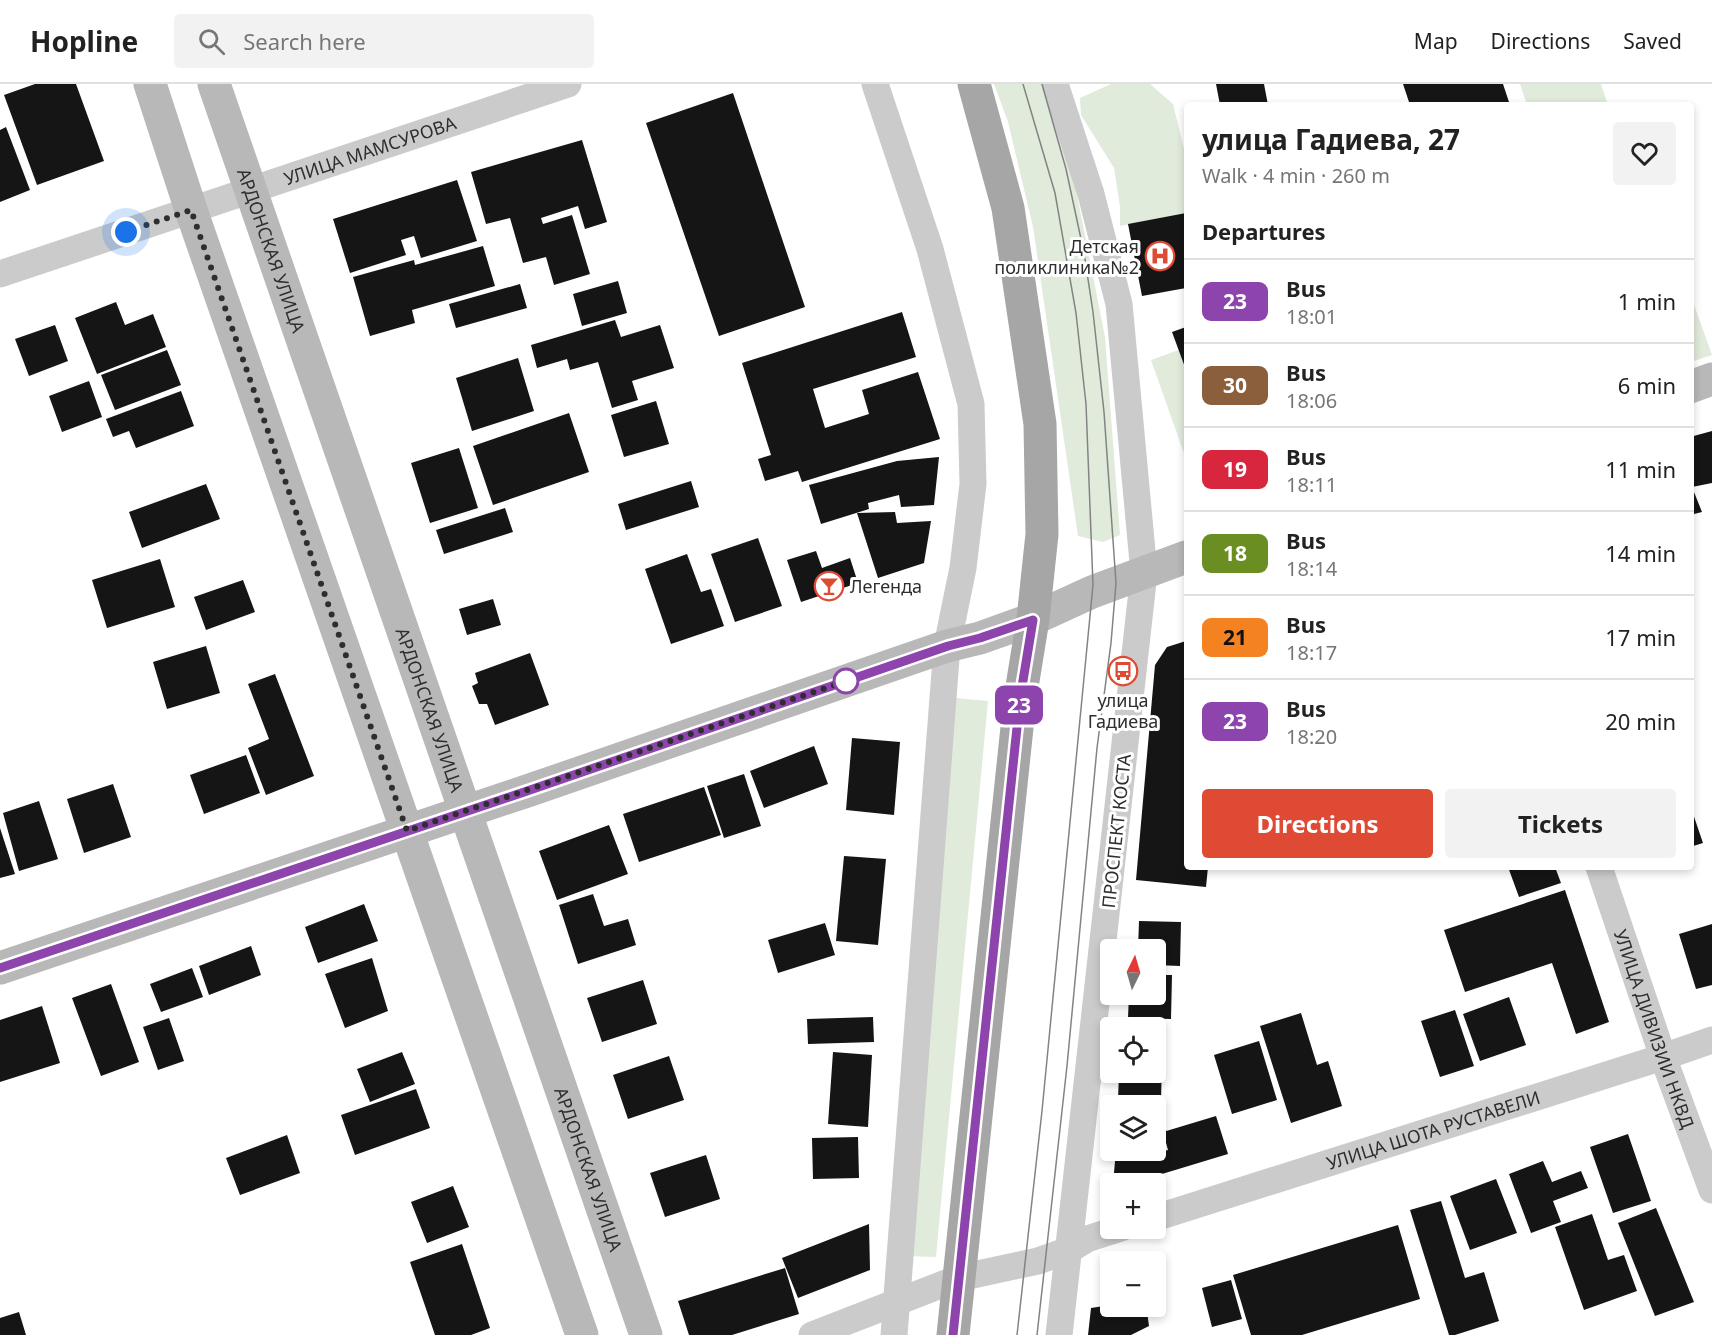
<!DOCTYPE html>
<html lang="en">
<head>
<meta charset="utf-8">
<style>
	:root { --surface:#fff; --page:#f2f2f2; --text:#222; --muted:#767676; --line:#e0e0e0; --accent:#df4a35 }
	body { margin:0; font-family:"Noto Sans",sans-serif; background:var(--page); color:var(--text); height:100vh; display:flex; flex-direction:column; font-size:22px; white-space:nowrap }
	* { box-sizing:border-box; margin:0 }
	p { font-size:20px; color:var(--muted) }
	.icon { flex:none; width:33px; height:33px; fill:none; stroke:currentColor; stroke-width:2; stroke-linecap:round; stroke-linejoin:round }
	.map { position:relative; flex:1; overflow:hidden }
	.details { position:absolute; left:1184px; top:18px; width:510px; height:768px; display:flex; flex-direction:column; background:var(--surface); border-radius:6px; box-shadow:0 3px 9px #0003 }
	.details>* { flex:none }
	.badge { padding:0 12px; border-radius:9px; font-size:21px; line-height:39px }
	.needle { width:39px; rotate:5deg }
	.tools { position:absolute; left:1100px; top:855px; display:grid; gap:12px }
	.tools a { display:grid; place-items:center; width:66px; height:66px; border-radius:6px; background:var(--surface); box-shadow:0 3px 9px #0003; font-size:30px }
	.you { position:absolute; width:30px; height:30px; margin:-15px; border:4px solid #fff; border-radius:50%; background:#1a73e8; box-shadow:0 0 0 9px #1a73e833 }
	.map>.badge { position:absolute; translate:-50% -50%; box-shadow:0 0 0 3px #fff }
	h2 { padding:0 18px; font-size:22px; line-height:54px }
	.round { display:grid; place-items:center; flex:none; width:63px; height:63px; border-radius:6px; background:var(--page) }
	.summary { display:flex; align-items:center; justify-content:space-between; height:102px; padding:0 18px }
	h1 { font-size:28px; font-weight:700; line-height:45px }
	.primary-button { display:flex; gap:12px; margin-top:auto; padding:12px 18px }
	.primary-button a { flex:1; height:69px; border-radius:6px; background:var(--accent); color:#fff; font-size:24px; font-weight:700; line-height:69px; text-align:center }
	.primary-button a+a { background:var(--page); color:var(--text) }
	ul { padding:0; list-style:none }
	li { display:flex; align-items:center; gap:18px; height:84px; padding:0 18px; border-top:2px solid var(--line) }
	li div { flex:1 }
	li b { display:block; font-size:22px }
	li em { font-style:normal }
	li .badge { min-width:66px; font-weight:700; text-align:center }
	header { display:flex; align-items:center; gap:36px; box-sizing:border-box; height:84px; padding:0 30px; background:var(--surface); border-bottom:2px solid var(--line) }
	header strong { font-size:28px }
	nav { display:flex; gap:33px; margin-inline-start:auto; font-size:21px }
	.search { width:420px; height:54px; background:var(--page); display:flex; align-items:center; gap:15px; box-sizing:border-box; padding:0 21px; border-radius:6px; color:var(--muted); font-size:22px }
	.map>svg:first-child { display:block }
</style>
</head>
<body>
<header>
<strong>Hopline</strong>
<div class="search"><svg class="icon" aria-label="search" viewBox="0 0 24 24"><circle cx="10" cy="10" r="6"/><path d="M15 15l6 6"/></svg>Search here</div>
<nav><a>Map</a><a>Directions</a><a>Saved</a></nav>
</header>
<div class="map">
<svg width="1712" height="1251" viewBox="0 0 1712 1251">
	<rect width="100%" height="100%" fill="#fff"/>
	<path fill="#e1ebdc" d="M994,0H1044L1070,75L1105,253L1120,451L1103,458L1078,452L1033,143L1008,38Z
		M1111,0H1150L1173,20L1186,73V129L1120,142V123L1114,84L1081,31L1080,14Z
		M1520,0H1601L1608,21H1527Z
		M1692,215L1712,271L1691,278L1690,216Z
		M1184,264L1186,270V375L1151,276Z
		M956,614L988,617L936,1173L906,1172Z"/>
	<path fill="#151515" d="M35,0H76L104,77L37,101L4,11Z
		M1216,0H1264L1268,21H1220Z
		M1403,0H1503L1510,21H1410Z
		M733,9L805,223L719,252L646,39Z
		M6,43L30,106L0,118V46Z
		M582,56L607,138L585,145L578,122L541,134L543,140L572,131L590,190L554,201L546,173L523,179L510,134L486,140L471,88Z
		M457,96L477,157L421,174L414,152L401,156L406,171L350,189L333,135Z
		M1186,129V204L1142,212L1128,140Z
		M483,162L495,202L412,226L415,239L370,252L353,193L414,176L415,181Z
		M618,197L627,229L582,242L573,210Z
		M520,200L527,224L456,244L449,220Z
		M116,218L125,241L153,230L166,263L97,290L75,234Z
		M902,228L916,273L813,305L825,344L869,330L862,306L918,288L940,355L802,398L798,387L765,397L758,375L771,371L742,279Z
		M615,236L621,253L660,241L674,284L632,297L638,316L612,324L598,278L570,286L567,275L537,284L531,261Z
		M55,241L68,277L29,292L15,255Z
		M1186,243V286L1172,248Z
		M167,266L181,301L115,326L101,291Z
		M518,274L534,327L472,347L456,294Z
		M89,297L102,333L62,348L49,312Z
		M181,307L194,342L136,364L129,347L113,353L106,335Z
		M656,317L669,360L624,373L611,331Z
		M569,329L589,388L493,421L473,362Z
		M1712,347V399L1692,403L1702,428L1690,431V353Z
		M459,364L478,424L430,439L411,379Z
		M939,373L934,421L901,423L899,411L868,419L869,425L821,440L809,401L897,377Z
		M691,397L699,423L626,446L618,420Z
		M206,400L220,435L142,464L129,428Z
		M505,424L513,448L444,470L436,446Z
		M895,428L897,439L931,437L924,479L878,494L857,429Z
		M758,454L782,522L735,538L711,470Z
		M816,467L822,484L850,474L858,499L801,518L787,476Z
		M687,470L701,508L711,505L724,542L671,560L645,485Z
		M160,475L175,523L107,544L92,496Z
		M243,496L255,528L206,546L194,513Z
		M493,515L501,541L467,551L459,525Z
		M1186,557V783H1208L1206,803L1136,796L1155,581L1167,563Z
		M206,562L220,609L167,625L153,578Z
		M530,569L549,621L495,641L487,620H479L472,602L478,599L475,589Z
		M275,590L314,692L266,711L248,664L269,655L248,600Z
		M852,654L900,658L894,731L846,726Z
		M814,662L828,700L764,724L750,687Z
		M246,671L260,709L204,730L190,691Z
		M744,690L761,742L724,754L707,702Z
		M113,700L131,753L84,769L67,715Z
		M704,703L721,751L639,778L623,730Z
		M39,717L58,775L19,787L3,729Z
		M1690,721L1703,759L1690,763Z
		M609,741L628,790L557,816L539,767Z
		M0,744L15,790L0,794Z
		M844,772L886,775L878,861L836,857Z
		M1508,783H1555L1561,799L1519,813Z
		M1565,806L1609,938L1576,950L1552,879L1465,908L1444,846Z
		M593,810L604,842L628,835L636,861L578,880L559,821Z
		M364,820L378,857L318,879L305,843Z
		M1139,837L1181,838L1180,882L1155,881V866H1138Z
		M825,839L835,871L778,889L768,856Z
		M1712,840V901L1696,905L1679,850Z
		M251,862L261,891L209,911L199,882Z
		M372,874L388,927L345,944L325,890Z
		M192,884L203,913L161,928L150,900Z
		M1155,891H1172L1171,935L1128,934L1129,910H1155Z
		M643,896L657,940L602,958L587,914Z
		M111,900L139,978L101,992L72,914Z
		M1509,913L1526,961L1480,977L1463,930Z
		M42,922L60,979L0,998V936Z
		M1455,926L1474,982L1440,993L1421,937Z
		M1301,929L1317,981L1328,977L1342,1022L1291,1039L1260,942Z
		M873,933L874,958L808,960L807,935Z
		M169,934L184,977L158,986L143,943Z
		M1259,957L1277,1016L1232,1030L1214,971Z
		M402,968L415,1000L370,1018L357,985Z
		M833,968L872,971L868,1043L828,1040Z
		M669,972L684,1016L628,1035L613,991Z
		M1155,975H1162L1161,1018L1118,1017L1119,988H1155Z
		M416,1005L430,1044L355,1071L341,1031Z
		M1216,1032L1228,1070L1129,1100H1113L1116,1066H1142L1139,1074L1168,1066L1163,1048Z
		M1628,1050L1651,1117L1613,1129L1590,1063Z
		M287,1051L300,1089L240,1111L226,1074Z
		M858,1053L859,1094L813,1095L812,1054Z
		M706,1071L720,1115L665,1133L650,1089Z
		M1543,1077L1552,1098L1581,1087L1588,1104L1553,1117L1561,1138L1531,1149L1509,1090Z
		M1496,1095L1517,1149L1470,1166L1450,1112Z
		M453,1102L469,1143L427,1159L411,1118Z
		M1441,1117L1465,1194L1484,1188L1499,1237L1455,1251H1449L1410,1126Z
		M1656,1124L1694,1218L1655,1232L1618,1139Z
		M1592,1130L1608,1176L1624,1171L1637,1207L1584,1226L1555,1143Z
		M869,1140L870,1186L798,1214L782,1174Z
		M1398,1141L1420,1215L1302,1251H1251L1233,1191Z
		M462,1160L490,1244L471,1251H435L410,1178Z
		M785,1184L799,1230L732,1251H689L678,1217Z
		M1231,1196L1242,1235L1212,1243L1202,1204Z
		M1110,1221L1114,1222L1115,1232L1147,1227L1149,1242L1131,1251H1088L1091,1224Z
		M19,1228L26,1251H0V1234Z"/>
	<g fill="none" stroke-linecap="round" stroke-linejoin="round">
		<g stroke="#cbcbcb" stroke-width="27">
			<path d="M875,0L930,165L971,320L973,400L963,484L947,562L894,1251"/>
			<path d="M1055,0L1091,110L1119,220L1144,489L1059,1251"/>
			<path id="s1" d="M0,190L568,0"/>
			<path id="s2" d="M1599,783L1663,973L1712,1106"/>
			<path id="s3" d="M1155,1134L1663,973L1712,956"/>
			<path d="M812,1251L959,1194L1038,1177L1069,1166L1087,1155L1121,1144"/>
		</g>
		<g stroke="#b8b8b8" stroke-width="33">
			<path d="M150,0L191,126L582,1251"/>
			<path id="s4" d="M214,0L646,1251"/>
			<path d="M1690,303L1712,295"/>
			<path d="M0,884L530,706L947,562L980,554L1033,535L1092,508L1186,473"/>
		</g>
		<path stroke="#a6a6a6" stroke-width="33" d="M953,1251L1020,615L1033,535L1042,450L1040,340L1008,124L974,0"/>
		<path stroke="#838383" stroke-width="1.5" d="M1017,1251L1042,1027L1093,501L1086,320L1076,229L1055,109L1023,0
			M1037,1251L1067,982L1097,664L1111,559L1116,499L1104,328L1093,228L1084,169L1066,85L1042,0"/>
	</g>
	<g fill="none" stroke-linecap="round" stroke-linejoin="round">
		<g stroke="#fff" stroke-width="14">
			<path id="line" d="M0,884L530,706L948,562L980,554L1033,536L1020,615L953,1251"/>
		</g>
		<use href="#line" stroke="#8e44ad" stroke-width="9"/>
		<path stroke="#2e2e2e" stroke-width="6" stroke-dasharray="0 10.8" d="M126,148L191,126L407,747L846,597"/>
	</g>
	<defs>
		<g id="hospital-ring" transform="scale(1.5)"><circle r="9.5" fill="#fff" stroke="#df4a35" stroke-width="1.5"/><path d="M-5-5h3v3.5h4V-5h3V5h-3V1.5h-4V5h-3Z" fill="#df4a35"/></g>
		<g id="bar-ring" transform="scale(1.5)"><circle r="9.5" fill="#fff" stroke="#df4a35" stroke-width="1.5"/><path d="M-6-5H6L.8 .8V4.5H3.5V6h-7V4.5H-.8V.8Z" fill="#df4a35"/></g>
		<g id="bus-ring" transform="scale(1.5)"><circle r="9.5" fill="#fff" stroke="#df4a35" stroke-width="1.5"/><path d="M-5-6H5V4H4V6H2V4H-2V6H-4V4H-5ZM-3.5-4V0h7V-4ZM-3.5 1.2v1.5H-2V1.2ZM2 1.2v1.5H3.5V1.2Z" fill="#df4a35"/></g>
	</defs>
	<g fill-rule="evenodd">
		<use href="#hospital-ring" x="1160" y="172"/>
		<use href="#bar-ring" x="829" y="502"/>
		<use href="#bus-ring" x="1123" y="587"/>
	</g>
	<circle fill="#fff" stroke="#8e44ad" stroke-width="3" cx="846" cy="597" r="12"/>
	<g text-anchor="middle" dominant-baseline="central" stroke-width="6" stroke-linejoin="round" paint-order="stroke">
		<g font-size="18" fill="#2e2e2e" stroke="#fff">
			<text stroke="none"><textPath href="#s1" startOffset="390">УЛИЦА МАМСУРОВА</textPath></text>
			<text stroke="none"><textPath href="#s4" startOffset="176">АРДОНСКАЯ УЛИЦА</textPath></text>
			<text stroke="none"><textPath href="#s4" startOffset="662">АРДОНСКАЯ УЛИЦА</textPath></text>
			<text transform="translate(1116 747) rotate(-84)">ПРОСПЕКТ КОСТА</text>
			<text stroke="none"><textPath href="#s2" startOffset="171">УЛИЦА ДИВИЗИИ НКВД</textPath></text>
			<text stroke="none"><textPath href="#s3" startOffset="292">УЛИЦА ШОТА РУСТАВЕЛИ</textPath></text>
			<text stroke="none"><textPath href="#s4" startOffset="1148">АРДОНСКАЯ УЛИЦА</textPath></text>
		</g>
		<g font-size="18" fill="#2e2e2e" stroke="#fff" text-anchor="end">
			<text x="1139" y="162">Детская<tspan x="1139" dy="21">поликлиника№2</tspan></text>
			<text x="850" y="502" text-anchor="start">Легенда</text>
			<text x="1123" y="616" text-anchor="middle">улица<tspan x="1123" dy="21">Гадиева</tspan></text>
		</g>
	</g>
</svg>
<div class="tools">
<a><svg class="needle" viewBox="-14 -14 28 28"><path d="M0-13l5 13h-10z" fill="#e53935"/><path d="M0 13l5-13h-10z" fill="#767676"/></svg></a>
<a><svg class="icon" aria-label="locate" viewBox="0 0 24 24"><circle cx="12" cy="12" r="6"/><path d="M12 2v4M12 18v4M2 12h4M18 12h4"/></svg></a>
<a><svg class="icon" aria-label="layers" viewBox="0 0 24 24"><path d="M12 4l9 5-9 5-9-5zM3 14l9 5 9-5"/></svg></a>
<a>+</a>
<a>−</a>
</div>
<div class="you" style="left:126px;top:148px"></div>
<b class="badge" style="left:1019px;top:621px;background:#8e44ad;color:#fff">23</b>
<section class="details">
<div class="summary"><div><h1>улица Гадиева, 27</h1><p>Walk · 4 min · 260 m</p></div><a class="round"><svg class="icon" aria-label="heart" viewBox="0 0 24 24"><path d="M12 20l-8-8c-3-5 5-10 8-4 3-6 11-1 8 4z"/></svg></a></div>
<h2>Departures</h2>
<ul>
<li><span class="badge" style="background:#8e44ad;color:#fff">23</span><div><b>Bus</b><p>18:01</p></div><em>1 min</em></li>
<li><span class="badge" style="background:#8b5e3c;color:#fff">30</span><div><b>Bus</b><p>18:06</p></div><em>6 min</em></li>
<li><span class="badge" style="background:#d7263d;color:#fff">19</span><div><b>Bus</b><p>18:11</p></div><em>11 min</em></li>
<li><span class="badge" style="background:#6b8e23;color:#fff">18</span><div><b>Bus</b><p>18:14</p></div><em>14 min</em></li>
<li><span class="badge" style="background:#f58220;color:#111">21</span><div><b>Bus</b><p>18:17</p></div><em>17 min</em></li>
<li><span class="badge" style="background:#8e44ad;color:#fff">23</span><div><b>Bus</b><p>18:20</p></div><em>20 min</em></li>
</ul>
<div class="primary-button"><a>Directions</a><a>Tickets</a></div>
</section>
</div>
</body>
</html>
